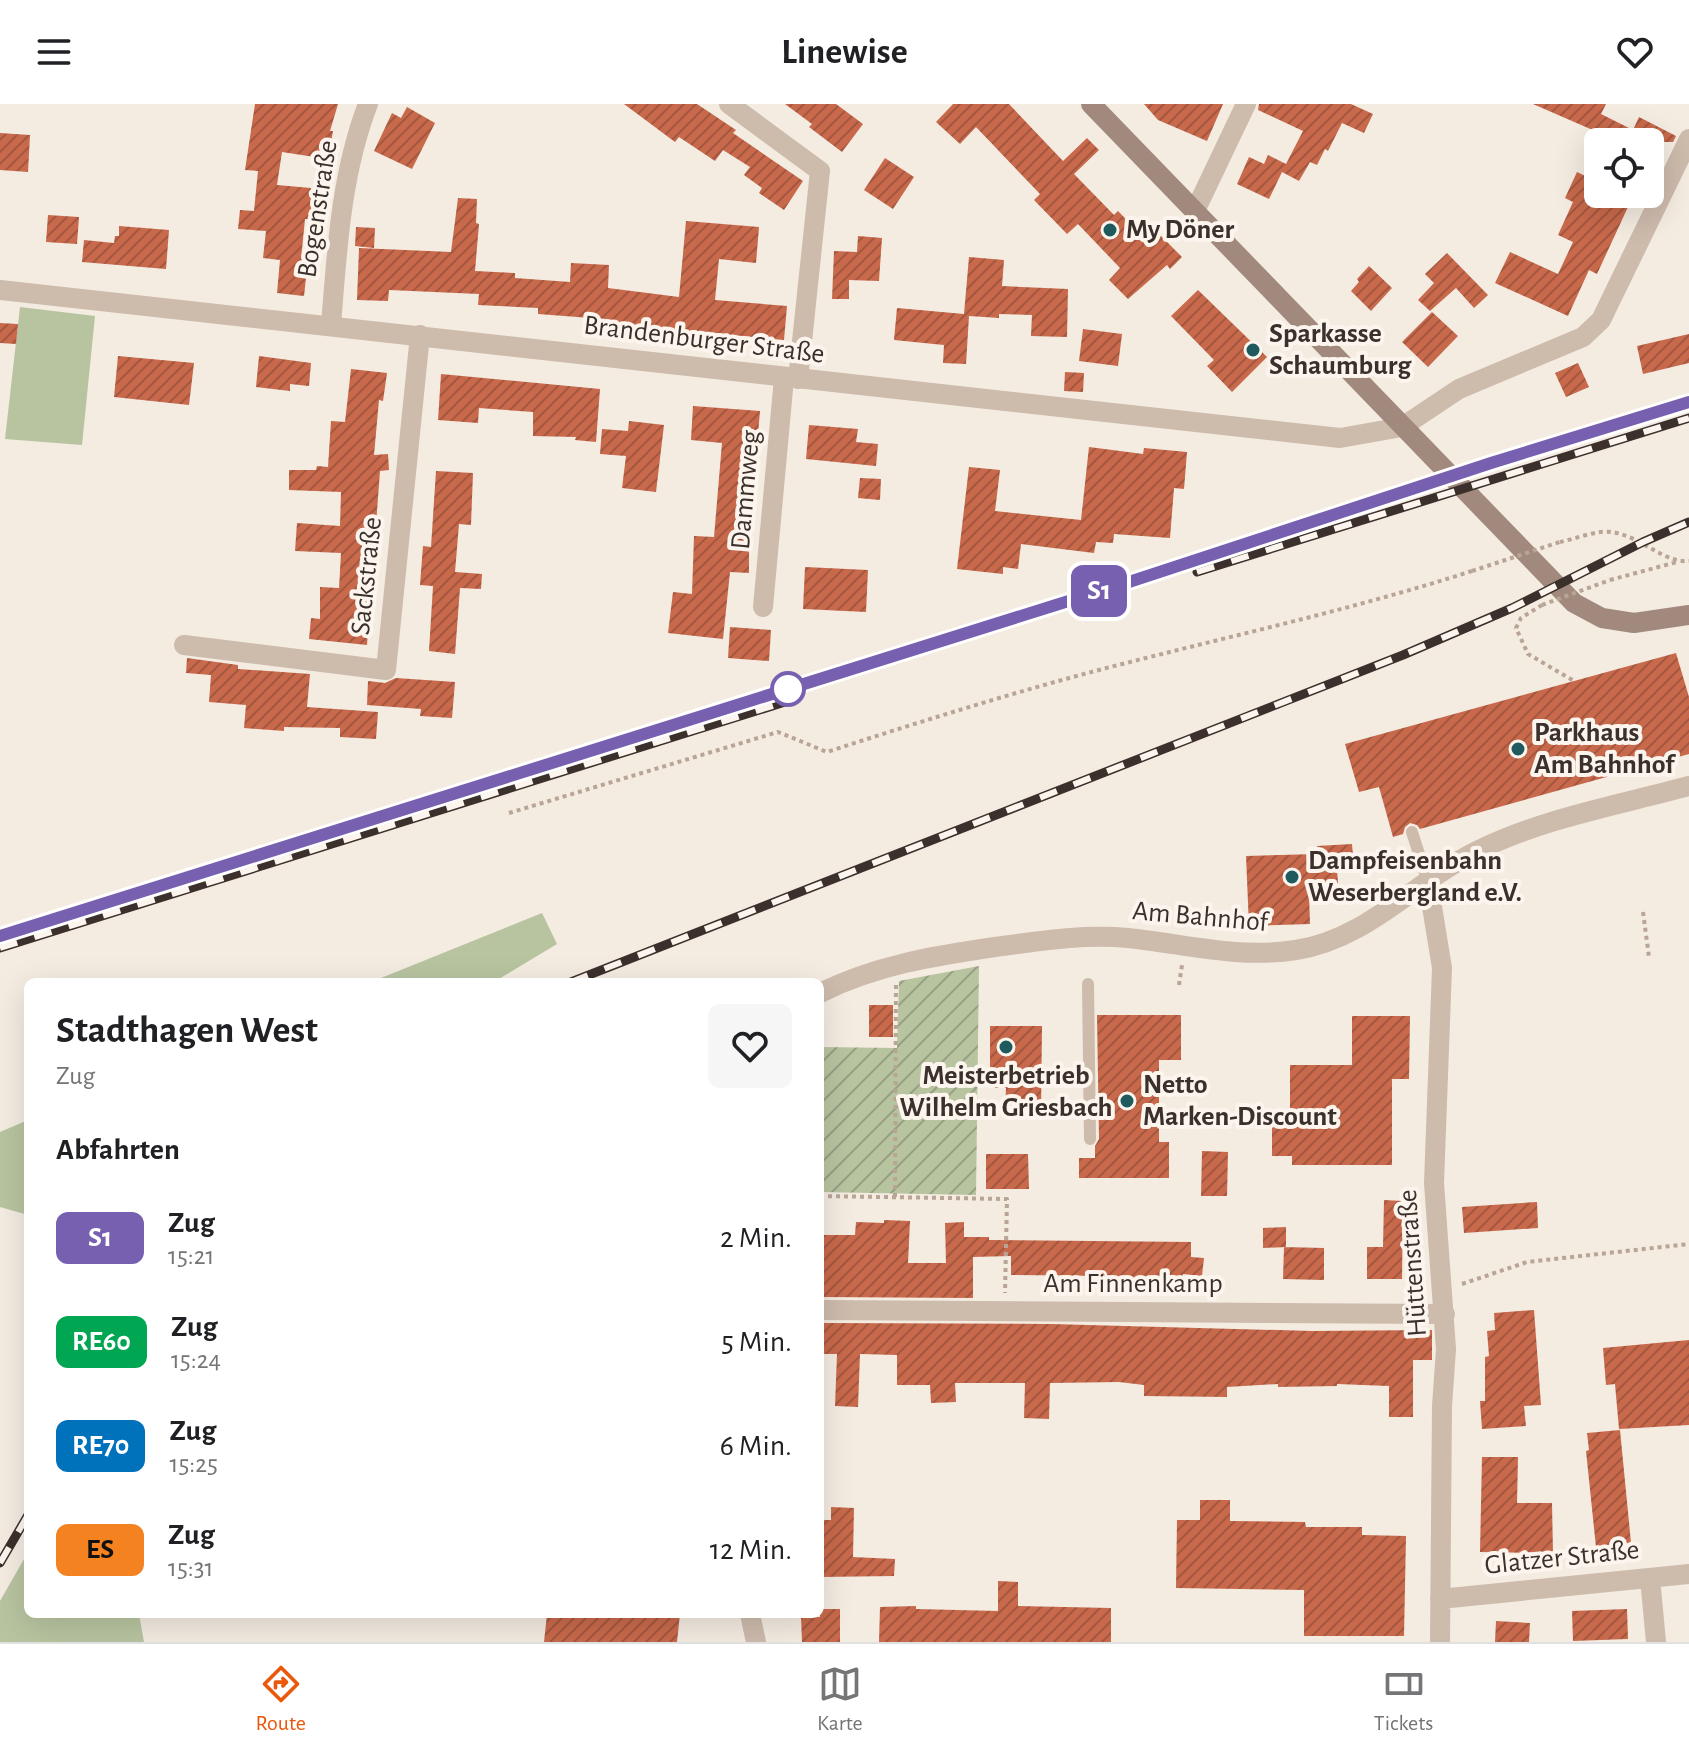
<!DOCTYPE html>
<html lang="de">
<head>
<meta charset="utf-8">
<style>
	:root { --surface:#fff; --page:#f6f6f6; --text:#202124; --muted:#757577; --line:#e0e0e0; --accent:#ea580c }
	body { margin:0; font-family:"Alegreya Sans",sans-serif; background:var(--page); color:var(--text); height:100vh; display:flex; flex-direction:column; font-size:30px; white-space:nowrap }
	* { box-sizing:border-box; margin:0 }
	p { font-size:26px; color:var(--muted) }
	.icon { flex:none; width:44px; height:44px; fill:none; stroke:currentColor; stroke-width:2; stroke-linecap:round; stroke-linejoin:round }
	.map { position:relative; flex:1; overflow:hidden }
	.drawer { position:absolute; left:24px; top:874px; width:800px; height:640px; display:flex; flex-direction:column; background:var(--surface); border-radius:12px; box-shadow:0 8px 32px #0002 }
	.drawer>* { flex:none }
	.badge { padding:0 16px; border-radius:12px; font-size:28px; line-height:52px }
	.tools { position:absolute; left:1584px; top:24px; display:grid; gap:16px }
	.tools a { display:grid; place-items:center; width:80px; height:80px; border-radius:12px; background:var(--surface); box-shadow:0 8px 32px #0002; font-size:40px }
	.map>.badge { position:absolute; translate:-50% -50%; box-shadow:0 0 0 4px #fff }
	h2 { padding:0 32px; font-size:30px; line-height:72px }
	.round { display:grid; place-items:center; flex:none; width:84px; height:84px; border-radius:12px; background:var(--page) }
	.overview { display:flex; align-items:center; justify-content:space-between; height:136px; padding:0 32px }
	h1 { font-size:38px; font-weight:700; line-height:60px }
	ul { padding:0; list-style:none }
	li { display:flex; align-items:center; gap:24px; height:104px; padding:0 32px }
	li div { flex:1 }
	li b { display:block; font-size:30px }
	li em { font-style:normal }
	li .badge { min-width:88px; font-weight:700; text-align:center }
	header { display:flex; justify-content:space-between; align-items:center; height:104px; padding:0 32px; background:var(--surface); font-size:36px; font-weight:700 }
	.dock { display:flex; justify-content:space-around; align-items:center; height:112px; border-top:2px solid var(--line); background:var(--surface); font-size:22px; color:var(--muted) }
	.dock a { display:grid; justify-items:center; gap:4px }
	.dock .on { color:var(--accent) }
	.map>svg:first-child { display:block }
</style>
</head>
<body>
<header><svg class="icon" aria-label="menu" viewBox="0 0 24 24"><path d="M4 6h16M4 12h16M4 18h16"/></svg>Linewise<svg class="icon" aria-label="heart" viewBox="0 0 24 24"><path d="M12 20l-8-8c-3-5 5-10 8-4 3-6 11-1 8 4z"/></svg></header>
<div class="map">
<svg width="1689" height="1538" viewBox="0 0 1689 1538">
	<defs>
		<pattern id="garden-furrows" width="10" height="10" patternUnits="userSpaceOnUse" patternTransform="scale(2)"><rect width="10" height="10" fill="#b8c4a0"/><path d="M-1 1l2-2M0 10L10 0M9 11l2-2" fill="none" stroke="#97a083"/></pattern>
		<pattern id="building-hatch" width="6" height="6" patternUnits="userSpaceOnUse" patternTransform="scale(2)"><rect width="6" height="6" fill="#c8694b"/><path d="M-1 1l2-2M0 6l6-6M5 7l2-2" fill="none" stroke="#a4573f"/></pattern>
	</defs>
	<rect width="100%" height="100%" fill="#f4ebe1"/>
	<path fill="#b8c4a0" d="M20,203L95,212L82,341L5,335Z
		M542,809L557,840L494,878H371Z
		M28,1016V1111L0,1103V1028Z
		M28,1448V1510H139L144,1538H0V1497Z"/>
	<path fill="url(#garden-furrows)" d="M979,862L976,1091L820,1088V943L897,944L899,877Z"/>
	<path fill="url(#building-hatch)" d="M255,0H338L330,27H333L328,55L282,48L277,81L311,84V89H319L317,116L305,115L301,155L308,156L304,192L277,189L280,156L263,154L266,127L238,125L240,106L254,107L258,67L245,66Z
		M624,0H697L736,26L733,29L803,77L784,106L759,89L762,84L744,71L750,63L723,46L715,57L679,33L675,38Z
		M785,0H836L863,20L842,48L809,23L812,20Z
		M953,0H1009L1063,57L1087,34L1099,46L1074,70L1114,111L1118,107L1150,140L1160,131L1182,153L1170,165L1167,161L1128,195L1109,176L1120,164L1078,120L1067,130L1034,96L1040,90L976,23L960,40L936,18Z
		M1144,0H1223L1207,37L1158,16Z
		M1259,0H1351L1373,10L1364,29L1342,19L1328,47L1325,45L1317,61L1310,58L1299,77L1282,68L1269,95L1237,80L1249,53L1264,60L1268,51L1286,60L1303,27L1258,6Z
		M1533,0H1606L1601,10L1633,26L1639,13L1676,32L1673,38H1609L1611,34Z
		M407,3L435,19L412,65L374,47L392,9L401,14Z
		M0,29L30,31L28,68L0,66Z
		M885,54L914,73L893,105L864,86Z
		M1577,68L1598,78V90H1634L1597,170L1589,166L1568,212L1495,179L1510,148L1558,170L1573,138L1558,131L1573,98L1565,94Z
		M458,94L477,95L476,119L479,120L475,167L515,169V174L570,178L571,159L609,161L608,184L679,193L686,117L759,123L756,159L719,155L715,196L787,202L784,236L658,224L616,219L617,216L538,210V204L478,201L479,190L389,186L388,197L357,196L359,144L451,148Z
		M48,111L79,113L77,140L46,138Z
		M119,122L169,126L166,165L82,158L84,136L114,139L115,132H119Z
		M356,123L375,124L374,144L355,142Z
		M858,132L882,134L879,177L849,176V195H832L834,147L857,148Z
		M1447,149L1488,191L1474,204L1456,184L1430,207L1418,196L1434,179L1425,170Z
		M969,153L1004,156L1002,182L1068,185L1067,233L1031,232L1032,211L999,210V214L969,212L966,260L943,259L944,241L894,236L897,204L964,210Z
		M1369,162L1392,184L1371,207L1351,187L1359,178L1357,175Z
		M1198,186L1267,253L1232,288L1207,262L1214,256L1171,212Z
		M1432,208L1458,232L1428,263L1402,238Z
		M0,219L18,220L16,240L0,239Z
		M1083,225L1122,230L1118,262L1079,257Z
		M1689,230V259L1643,270L1637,242Z
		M118,252L194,259L189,301L114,293Z
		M259,252L311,259L309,282L290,280V287L256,283Z
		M1578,259L1589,283L1566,293L1555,269Z
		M351,265L387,269L383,297L379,296L374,351L388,350L389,366L380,367L367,541L309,535L311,514L320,515V483L339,484L341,449L295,447L297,419L340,422L341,388L289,386V366H316L317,362L328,363L331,317L345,318Z
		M1065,268L1084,269L1083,288L1064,287Z
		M441,270L600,285L596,338L575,336L576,333L533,332V308L479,304L478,319L438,316Z
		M693,302L760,307L749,435V469L730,468L723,535L668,529L673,488L692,490L694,432L714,433L722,339L691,336Z
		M629,317L664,321L656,388L622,384L626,352L600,350L602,325L628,327Z
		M809,321L858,325L856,338L878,340L876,362L806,355Z
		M1089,343L1143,350L1144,344L1187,348L1184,385L1174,384L1170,434L1114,430L1113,439L1096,438L1094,449L1021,440L1018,465L1003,463V470L957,465L969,363L1000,366L995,407L1081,416Z
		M436,367L473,369L471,421L459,420L455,468L482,470L481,485L460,484L455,550L429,547L433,482L420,481L423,442L431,443Z
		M860,374L881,375L880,396L858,394Z
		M805,463L868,466L866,508L803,505Z
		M730,523L771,526L769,557L728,554Z
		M1676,549L1689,593V650L1420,725L1417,721L1410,719L1405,723L1403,730L1393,733L1379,683L1359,688L1345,640Z
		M187,554L238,561V565L310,570L307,603L378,608L376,635L340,633V624L284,623V627L244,624L246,601L209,598L211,571L186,569Z
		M396,574L455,578L452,614L420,612L421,605L367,601L368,577L385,579Z
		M1352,740L1354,765L1337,766L1338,779L1322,780V790L1309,791L1310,820L1249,822L1246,752L1318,750L1317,742Z
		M869,901H893V933H869Z
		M1097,911H1181V956H1159V1038H1169V1074H1079V1054H1095V1042L1099,1035Z
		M1352,912H1410L1409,975H1392V1061H1292V1052H1272V1006H1290V961H1352Z
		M990,922H1042L1041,1010L1005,1009L1006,984H990Z
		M1202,1047L1228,1048L1227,1092H1201Z
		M986,1050H1028L1029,1085H986Z
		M1384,1096L1403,1097L1402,1175H1367V1143H1383Z
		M1537,1098L1538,1124L1464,1129L1462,1103Z
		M884,1116L910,1117L908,1159H946L945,1119L964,1118V1133H989V1136L1191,1138V1153L1204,1154L1202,1172L1183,1170V1175H1113V1172L1011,1171V1152L973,1153V1194L820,1193V1131H855L856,1118L884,1119Z
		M1286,1123V1143L1263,1144V1124Z
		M1284,1143L1324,1144V1176L1283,1175Z
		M1534,1206L1541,1301L1524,1302L1526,1322L1482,1325L1480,1297H1485V1253L1489,1252L1487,1227L1495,1226L1494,1209Z
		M820,1219L1051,1220L1312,1227L1432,1226V1256H1413V1313H1389V1282L1337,1280V1282L1278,1283V1280L1227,1283V1293L1144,1292V1281L1119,1278L1050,1279L1049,1315L1024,1314L1025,1279H955L956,1298L931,1299L930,1281H897V1251L860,1250L858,1303L835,1302L837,1250H820Z
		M1689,1236V1321L1619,1325L1615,1280L1606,1281L1603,1244Z
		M1620,1326L1631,1439L1596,1443L1586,1347L1589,1346L1587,1329Z
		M1482,1353H1518L1517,1399H1552L1553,1449L1480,1448Z
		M1200,1396H1230V1417L1305,1418L1306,1423H1362V1431L1406,1432L1404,1532H1304V1486L1176,1484L1177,1416H1200Z
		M831,1403L854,1404L853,1453L895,1455L894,1472L820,1473V1416H831Z
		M998,1477L1018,1478V1502L1111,1504V1538H879L880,1503L916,1502V1505L998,1507Z
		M820,1505H840V1538H802L801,1513H820Z
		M1627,1505L1628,1535L1573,1537L1572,1507Z
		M547,1510H680L677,1538H544Z
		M1496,1517L1530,1519L1529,1538H1495Z"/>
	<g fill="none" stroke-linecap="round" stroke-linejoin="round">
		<path stroke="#b9a596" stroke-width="4" stroke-dasharray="4 4" stroke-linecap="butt" d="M1560,438C1575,435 1596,426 1611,428C1639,431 1665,460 1689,457
			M1610,476L1677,458
			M1542,501L1521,514L1516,524L1528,550L1574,577
			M509,709L778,628L827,648C916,619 1005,591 1095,567C1221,534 1348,507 1472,467
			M1643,808L1649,853
			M1179,881L1182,861
			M820,1092L1007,1095L1005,1189
			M895,1093L896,879
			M1462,1180L1527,1158L1689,1140"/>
		<path stroke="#cdbbac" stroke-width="12" d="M1412,728L1428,778
			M1088,880L1090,1035"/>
		<path stroke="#cdbbac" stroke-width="20" d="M729,0L820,67L798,275
			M1195,107L1246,0
			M0,186L1340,334L1402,323L1459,285L1583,233L1601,216L1689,35
			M331,221C337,146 341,70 368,0
			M763,503L784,274
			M184,541L386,566L420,231
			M1428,778L1442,864L1434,1079L1446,1245L1442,1302L1440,1538
			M820,889C876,861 934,852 995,843C1039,837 1083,830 1128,834C1185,840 1238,855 1296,846C1367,835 1413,779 1475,748C1539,715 1619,701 1689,682
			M820,1206L1445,1210
			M1650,1474L1656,1538
			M1440,1495L1689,1470
			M750,1510L756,1538"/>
		<path stroke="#a18a7d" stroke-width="20" d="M1091,0L1574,499L1602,514L1634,519L1689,511"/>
		<g stroke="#3b302b" stroke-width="9">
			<path id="rail" d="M1197,468L1689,314
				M0,832L1126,479L1491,359L1689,298
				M0,844L785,598
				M571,878L1403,551L1512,504L1643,438L1689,418
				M0,1459L28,1411"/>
		</g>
		<use href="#rail" stroke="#fbf5ee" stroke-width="6" stroke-dasharray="18" stroke-linecap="butt"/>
		<path stroke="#b9a596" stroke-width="4" stroke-dasharray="4 4" stroke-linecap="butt" d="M1472,467L1560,438
			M1542,501L1610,476"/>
	</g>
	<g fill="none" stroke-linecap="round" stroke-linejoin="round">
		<g stroke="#fff" stroke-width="18">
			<path id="line" d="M0,832L1126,479L1491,359L1689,298"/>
		</g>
		<use href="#line" stroke="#7760b0" stroke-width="12"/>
	</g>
	<g fill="#1f5a5e" stroke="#fbf5ee" stroke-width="3">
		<circle cx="1110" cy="126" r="8"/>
		<circle cx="1253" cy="246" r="8"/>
		<circle cx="1518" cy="645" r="8"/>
		<circle cx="1292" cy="773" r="8"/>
		<circle cx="1006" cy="943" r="8"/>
		<circle cx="1127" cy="997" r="8"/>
	</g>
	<circle fill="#fff" stroke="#7760b0" stroke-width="4" cx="788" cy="585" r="16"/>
	<g text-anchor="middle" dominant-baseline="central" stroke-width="8" stroke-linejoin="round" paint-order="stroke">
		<g font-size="28" fill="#3b302b" stroke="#fbf5ee">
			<text transform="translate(318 105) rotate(-81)">Bogenstraße</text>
			<text transform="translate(704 236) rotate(7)">Brandenburger Straße</text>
			<text transform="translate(746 386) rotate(-85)">Dammweg</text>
			<text transform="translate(367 472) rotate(-84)">Sackstraße</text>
			<text transform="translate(1200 813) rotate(5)">Am Bahnhof</text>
			<text transform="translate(1413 1159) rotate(-94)">Hüttenstraße</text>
			<text x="1133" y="1180">Am Finnenkamp</text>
			<text transform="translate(1562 1454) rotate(-6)">Glatzer Straße</text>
		</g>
		<g font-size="28" font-weight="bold" fill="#3b302b" stroke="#fbf5ee" text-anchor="start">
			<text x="1126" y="126">My Döner</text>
			<text x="1269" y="230">Sparkasse<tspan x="1269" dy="32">Schaumburg</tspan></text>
			<text x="1534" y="629">Parkhaus<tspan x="1534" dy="32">Am Bahnhof</tspan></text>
			<text x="1308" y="757">Dampfeisenbahn<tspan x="1308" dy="32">Weserbergland e.V.</tspan></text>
			<text x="1006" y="972" text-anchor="middle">Meisterbetrieb<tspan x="1006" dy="32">Wilhelm Griesbach</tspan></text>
			<text x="1143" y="981">Netto<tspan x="1143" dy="32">Marken-Discount</tspan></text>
		</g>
	</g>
</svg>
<div class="tools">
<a><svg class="icon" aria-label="locate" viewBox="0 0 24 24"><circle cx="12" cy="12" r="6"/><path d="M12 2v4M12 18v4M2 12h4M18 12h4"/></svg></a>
</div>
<b class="badge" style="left:1099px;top:487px;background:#7760b0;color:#fff">S1</b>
<section class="drawer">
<div class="overview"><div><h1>Stadthagen West</h1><p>Zug</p></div><a class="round"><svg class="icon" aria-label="heart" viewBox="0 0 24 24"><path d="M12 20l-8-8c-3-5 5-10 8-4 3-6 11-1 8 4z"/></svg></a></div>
<h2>Abfahrten</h2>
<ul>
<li><span class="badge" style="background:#7760b0;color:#fff">S1</span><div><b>Zug</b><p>15:21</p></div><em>2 Min.</em></li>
<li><span class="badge" style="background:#00a651;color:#fff">RE60</span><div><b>Zug</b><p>15:24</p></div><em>5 Min.</em></li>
<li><span class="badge" style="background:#0072bc;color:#fff">RE70</span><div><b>Zug</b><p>15:25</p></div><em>6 Min.</em></li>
<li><span class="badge" style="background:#f58220;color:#111">ES</span><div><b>Zug</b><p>15:31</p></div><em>12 Min.</em></li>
</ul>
</section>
</div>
<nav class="dock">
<a class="on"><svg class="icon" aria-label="directions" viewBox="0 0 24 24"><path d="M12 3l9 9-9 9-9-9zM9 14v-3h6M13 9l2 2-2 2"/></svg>Route</a>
<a><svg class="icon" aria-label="map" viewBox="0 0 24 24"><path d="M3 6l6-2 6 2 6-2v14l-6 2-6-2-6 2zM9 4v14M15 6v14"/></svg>Karte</a>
<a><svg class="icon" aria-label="tickets" viewBox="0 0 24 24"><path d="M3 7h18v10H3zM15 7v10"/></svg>Tickets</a>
</nav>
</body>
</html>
